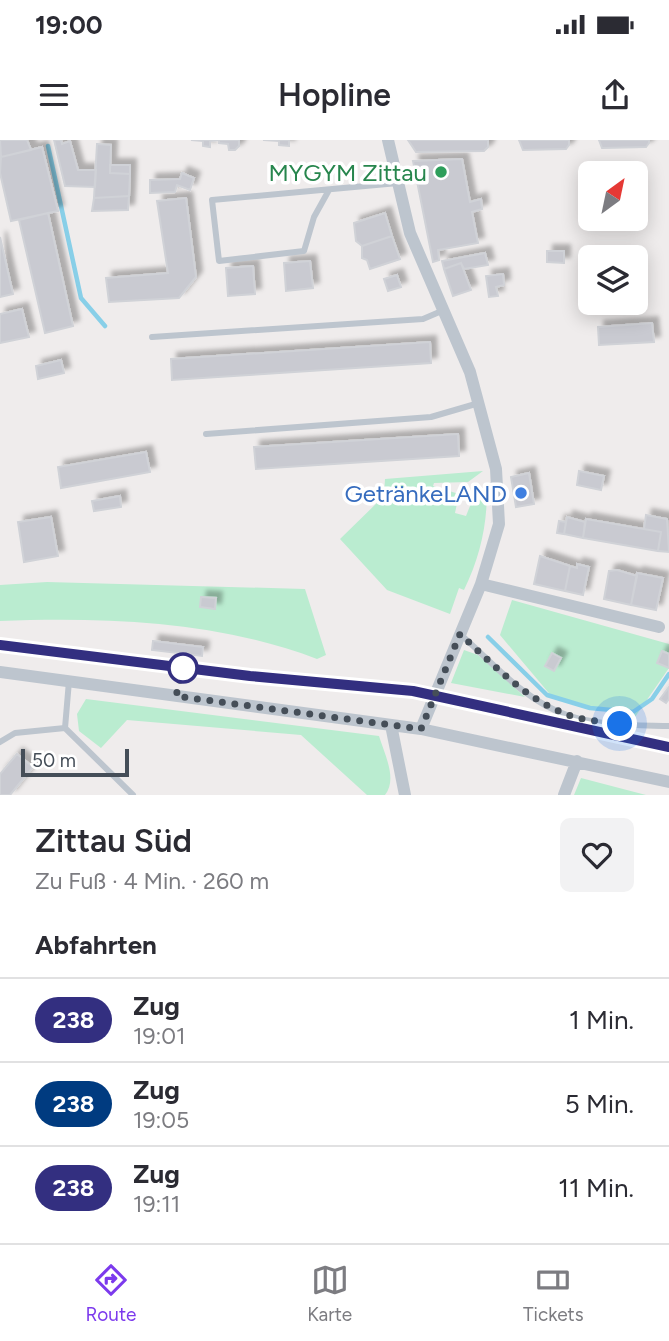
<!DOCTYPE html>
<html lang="de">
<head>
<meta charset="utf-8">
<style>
	:root { --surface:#fff; --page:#f2f2f3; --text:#2b2b33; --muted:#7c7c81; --line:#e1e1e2; --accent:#7c3aed }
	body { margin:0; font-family:Figtree,sans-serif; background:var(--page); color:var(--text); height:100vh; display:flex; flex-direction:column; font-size:26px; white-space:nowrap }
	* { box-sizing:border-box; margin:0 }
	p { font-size:23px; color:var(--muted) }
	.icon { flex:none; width:38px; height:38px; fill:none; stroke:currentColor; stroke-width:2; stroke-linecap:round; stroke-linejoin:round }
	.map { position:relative; height:655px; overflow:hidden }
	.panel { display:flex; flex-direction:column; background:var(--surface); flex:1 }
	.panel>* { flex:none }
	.badge { padding:0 14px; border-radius:23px; font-size:24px; line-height:46px }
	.needle { width:46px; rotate:33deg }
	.fabs { position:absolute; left:578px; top:21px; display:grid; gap:14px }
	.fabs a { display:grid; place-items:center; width:70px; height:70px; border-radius:10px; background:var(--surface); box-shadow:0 4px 18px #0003; font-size:35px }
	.scale { position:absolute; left:21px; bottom:18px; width:108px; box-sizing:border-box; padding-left:7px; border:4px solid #454e58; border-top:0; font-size:19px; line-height:24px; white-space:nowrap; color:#454e58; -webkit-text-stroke:5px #fff; paint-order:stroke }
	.you { position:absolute; width:35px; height:35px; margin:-18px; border:5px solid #fff; border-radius:50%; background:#1a73e8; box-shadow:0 0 0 10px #1a73e833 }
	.map>.badge { position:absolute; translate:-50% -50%; box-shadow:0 0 0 4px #fff }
	h2 { padding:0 35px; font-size:26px; line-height:63px }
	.round { display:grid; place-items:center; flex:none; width:74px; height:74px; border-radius:10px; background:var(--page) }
	.summary { display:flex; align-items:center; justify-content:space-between; height:119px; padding:0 35px }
	h1 { font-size:33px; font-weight:600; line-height:52px }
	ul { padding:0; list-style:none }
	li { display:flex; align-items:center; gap:21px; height:84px; padding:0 35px; border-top:2px solid var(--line) }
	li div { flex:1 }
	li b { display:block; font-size:26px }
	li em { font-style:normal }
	li .badge { min-width:77px; font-weight:700; text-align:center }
	.status { display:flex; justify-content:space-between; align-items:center; height:49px; padding:0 35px; background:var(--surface); direction:ltr }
	.status svg { height:19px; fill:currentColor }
	header { display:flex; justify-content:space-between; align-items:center; height:91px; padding:0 35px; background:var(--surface); font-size:32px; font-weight:600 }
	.tabs { display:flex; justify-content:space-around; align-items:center; height:98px; border-top:2px solid var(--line); background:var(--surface); font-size:19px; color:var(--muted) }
	.tabs a { display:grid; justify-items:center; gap:4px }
	.tabs .active { color:var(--accent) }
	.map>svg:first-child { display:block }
</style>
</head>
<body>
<div class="status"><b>19:00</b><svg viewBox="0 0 49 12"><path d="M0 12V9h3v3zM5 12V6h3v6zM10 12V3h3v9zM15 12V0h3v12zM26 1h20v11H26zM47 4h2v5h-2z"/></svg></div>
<header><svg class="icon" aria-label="menu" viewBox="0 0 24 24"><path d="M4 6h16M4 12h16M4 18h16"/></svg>Hopline<svg class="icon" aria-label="share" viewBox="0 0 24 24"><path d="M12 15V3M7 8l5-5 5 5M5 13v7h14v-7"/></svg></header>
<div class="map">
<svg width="669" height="655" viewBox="0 0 669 655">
	<defs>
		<filter id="shadow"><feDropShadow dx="6" dy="-6" stdDeviation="2" flood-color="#0004"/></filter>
	</defs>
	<rect width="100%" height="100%" fill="#efecec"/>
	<path fill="#baecd0" d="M483,331L468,342L434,343L433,346L459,354L455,373L466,376L474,356L487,350C487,386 480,417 464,450L459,448L450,474L387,450L340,399L384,356L385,339Z
		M47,442L305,449L326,515L317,519C219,481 104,477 0,481V445Z
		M512,460L669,504V528L635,577L553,558L500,495Z
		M464,510L478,515L525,557L451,543Z
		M86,559L379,596C384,613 398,639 385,655H367L301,595L127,580L101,608L79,591L77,574Z
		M581,638L646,655H574Z"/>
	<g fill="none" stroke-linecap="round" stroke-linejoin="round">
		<path stroke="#88cfe8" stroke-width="4.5" d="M48,6L81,158L105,186
			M488,497L547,555L590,568L633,572L652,559L669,534"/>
	</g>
	<path fill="#c9cad1" stroke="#d0d2d7" stroke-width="2" filter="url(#shadow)" d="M0,0H27L31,10L1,17Z
		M54,0H61L62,4L70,1L78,30H96L95,47L65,46Z
		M191,0H219L210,1V7L203,6V1Z
		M219,0H239V6L235,10H229L228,4L219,3Z
		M263,0H289V6L279,5V1Z
		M408,0H488V7L484,11L416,12Z
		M519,0H569V5L566,9L523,10Z
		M599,0H649V3L646,7L602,8Z
		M97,4L111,5L110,33L130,34L129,56L94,58Z
		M42,7L58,71L11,81L0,33L1,17Z
		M462,19L470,62L481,59L482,69L472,72L478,103L438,110L439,120L433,122L413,21Z
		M110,25H130V34L110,33Z
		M182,33L194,38L190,50L177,45L175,52L150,53V40L180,39Z
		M129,56L128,70L92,71L94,58Z
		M186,58L196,137L179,158L109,162L106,138L168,133L157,61Z
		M48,73L73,186L45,193L19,80Z
		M385,73L392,96L362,106L356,101L354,83Z
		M392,96L400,119L370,129L367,120L362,118V106Z
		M0,97L13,154L0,157Z
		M547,111H564V123L547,122Z
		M485,113L488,125L464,129L461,123L444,129L442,121Z
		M310,121L313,148L286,151L284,123Z
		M461,123L471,150L453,156L444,129Z
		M253,126L255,154L228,156L226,128Z
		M503,134L504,145L496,147L498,156L489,157L486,136Z
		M397,135L401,147L388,151L384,139Z
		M22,169L29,197L0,203V174Z
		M652,183L654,202L599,205L598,187Z
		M430,202L431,223L172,240L171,219Z
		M61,220L64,233L38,239L36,226Z
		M458,294L459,316L256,329L254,307Z
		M146,312L150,332L61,348L58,327Z
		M579,331L604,336L601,350L577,345Z
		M529,333L534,364L516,367L511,337Z
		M120,356L121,367L94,371L92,361Z
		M646,375L667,379L669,412L658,411L661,392L644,389Z
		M51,377L58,416L24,422L18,382Z
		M567,377L585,382L583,398L564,394Z
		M586,379L661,392L658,411L583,398Z
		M559,381L566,382L564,394L557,393Z
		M540,416L570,426L565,451L534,444Z
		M577,424L589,427L583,455L565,451L570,426L577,428Z
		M617,430L637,436L631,465L604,459L609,431Z
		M637,433L663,438L656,470L631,465Z
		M201,457L216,458L215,469L200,467Z
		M153,501L203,507L202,516L152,510Z
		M662,511L669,514V528L657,523Z
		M552,513L561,518L554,531L545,526Z
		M669,547V559L666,563L660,559Z
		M17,614L33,627L10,655H0V634Z"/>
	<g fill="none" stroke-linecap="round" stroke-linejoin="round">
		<path stroke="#bdc5ce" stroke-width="6" d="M329,50L314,77L304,111L219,121L212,60C274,54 336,49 398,43
			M152,197L423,179L444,170
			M206,294L431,277L479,263
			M460,494C493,523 525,561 567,575C599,586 636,585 669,586
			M69,541L65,588L133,655
			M0,602L15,593L65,588"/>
		<path stroke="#bdc5ce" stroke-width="12" d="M388,0L410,93L470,232L496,329L499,384L481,444L421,589
			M481,444L659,487
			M0,532L421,589L669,642
			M391,585L405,655
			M564,655L577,621"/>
		<path stroke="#aeb1b6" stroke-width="4.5" d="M0,505L250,536L413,551L669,607"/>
	</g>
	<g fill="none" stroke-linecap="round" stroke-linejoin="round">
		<g stroke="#fff" stroke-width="16">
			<path id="line" d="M0,505L250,536L413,551L669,607"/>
		</g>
		<use href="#line" stroke="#332f80" stroke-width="10"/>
		<path stroke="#454e58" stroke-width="7" stroke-dasharray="0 12.6" d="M183,528L176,556L421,589L460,494C493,524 524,558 566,574C582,581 603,581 620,584"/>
	</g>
	<circle fill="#2e9e5b" stroke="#fff" stroke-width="2.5" cx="441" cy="32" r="7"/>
	<circle fill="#3f7fe0" stroke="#fff" stroke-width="2.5" cx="521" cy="353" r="7"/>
	<circle fill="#fff" stroke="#332f80" stroke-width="3.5" cx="183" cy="528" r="14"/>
	<g text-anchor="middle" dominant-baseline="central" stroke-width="7" stroke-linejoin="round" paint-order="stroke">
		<g font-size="24" fill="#27864d" stroke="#fff" text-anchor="end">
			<text x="427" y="32">MYGYM Zittau</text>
		</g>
		<g font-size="24" fill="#366cbe" stroke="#fff" text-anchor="end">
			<text x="507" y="353">GetränkeLAND</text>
		</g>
	</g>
</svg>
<div class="fabs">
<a><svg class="needle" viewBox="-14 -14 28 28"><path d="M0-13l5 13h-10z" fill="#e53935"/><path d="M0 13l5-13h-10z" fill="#7c7c81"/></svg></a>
<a><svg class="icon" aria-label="layers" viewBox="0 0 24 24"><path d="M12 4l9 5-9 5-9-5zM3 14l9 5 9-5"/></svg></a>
</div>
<div class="scale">50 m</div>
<div class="you" style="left:620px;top:584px"></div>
</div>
<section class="panel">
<div class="summary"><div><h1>Zittau Süd</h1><p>Zu Fuß · 4 Min. · 260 m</p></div><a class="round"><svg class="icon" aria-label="heart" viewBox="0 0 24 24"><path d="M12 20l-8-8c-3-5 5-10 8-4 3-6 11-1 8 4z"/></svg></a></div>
<h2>Abfahrten</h2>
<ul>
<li><span class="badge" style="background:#332f80;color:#fff">238</span><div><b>Zug</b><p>19:01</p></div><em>1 Min.</em></li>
<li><span class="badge" style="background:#003b80;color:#fff">238</span><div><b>Zug</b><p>19:05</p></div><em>5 Min.</em></li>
<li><span class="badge" style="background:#332f80;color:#fff">238</span><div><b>Zug</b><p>19:11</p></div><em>11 Min.</em></li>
</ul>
</section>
<nav class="tabs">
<a class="active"><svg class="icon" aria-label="directions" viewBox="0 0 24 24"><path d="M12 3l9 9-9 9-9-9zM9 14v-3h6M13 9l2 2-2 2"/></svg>Route</a>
<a><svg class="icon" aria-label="map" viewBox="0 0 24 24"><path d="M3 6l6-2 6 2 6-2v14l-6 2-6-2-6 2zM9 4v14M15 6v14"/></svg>Karte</a>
<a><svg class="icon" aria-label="tickets" viewBox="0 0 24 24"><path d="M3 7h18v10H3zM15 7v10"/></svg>Tickets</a>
</nav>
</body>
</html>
